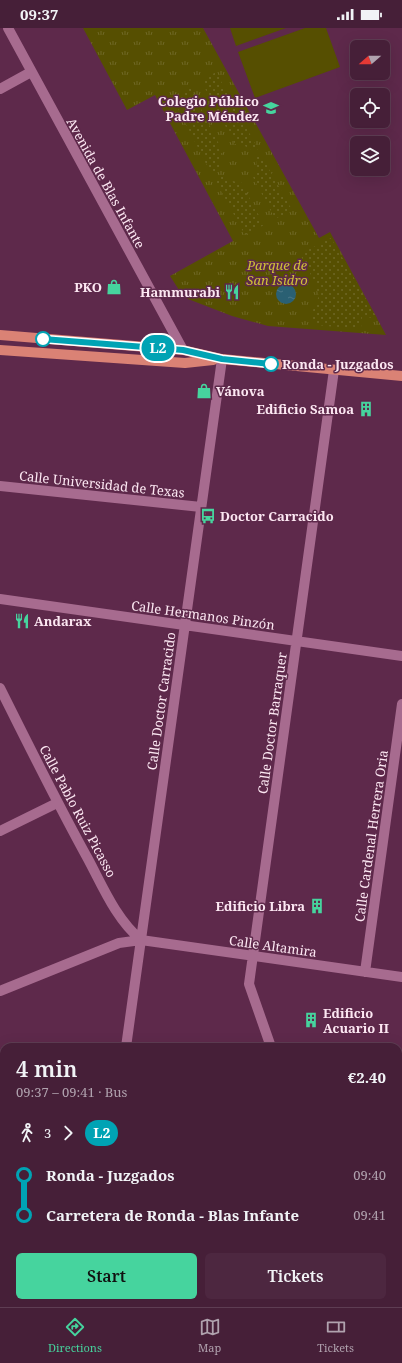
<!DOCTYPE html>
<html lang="en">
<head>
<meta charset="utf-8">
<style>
	:root { --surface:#461f38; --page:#4d2740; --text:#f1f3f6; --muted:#b0a2ae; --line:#5e3d53; --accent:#46d49e }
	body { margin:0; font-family:"Noto Serif",serif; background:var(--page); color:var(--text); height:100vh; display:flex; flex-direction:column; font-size:15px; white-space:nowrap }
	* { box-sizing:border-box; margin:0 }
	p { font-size:13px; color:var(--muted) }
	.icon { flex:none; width:22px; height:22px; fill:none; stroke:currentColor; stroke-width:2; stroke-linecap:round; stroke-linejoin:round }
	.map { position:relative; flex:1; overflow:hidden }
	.sheet { position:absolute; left:0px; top:1015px; width:402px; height:264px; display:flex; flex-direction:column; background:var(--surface); border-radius:12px 12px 0 0; box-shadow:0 4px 16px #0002,0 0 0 1px var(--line) }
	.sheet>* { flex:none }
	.badge { padding:0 8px; border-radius:13px; font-size:14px; line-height:26px }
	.needle { width:26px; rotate:250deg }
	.tools { position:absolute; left:350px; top:12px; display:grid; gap:8px }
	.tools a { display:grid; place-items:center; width:40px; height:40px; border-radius:6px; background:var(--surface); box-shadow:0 4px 16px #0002,0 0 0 1px var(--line); font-size:20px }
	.map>.badge { position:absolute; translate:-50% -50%; box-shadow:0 0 0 2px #fff }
	.legs { display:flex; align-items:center; gap:6px; height:44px; padding:0 16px; font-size:13px }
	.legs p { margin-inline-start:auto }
	.summary { display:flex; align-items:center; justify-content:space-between; height:68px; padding:0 16px }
	h1 { font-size:22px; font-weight:600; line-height:30px }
	.button { display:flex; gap:8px; margin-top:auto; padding:8px 16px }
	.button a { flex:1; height:46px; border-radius:6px; background:var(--accent); color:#111; font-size:16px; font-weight:600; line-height:46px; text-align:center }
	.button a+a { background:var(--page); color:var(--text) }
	ul { padding:0 16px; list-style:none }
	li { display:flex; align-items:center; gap:14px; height:40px; font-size:15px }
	li i { display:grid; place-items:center; width:6px; height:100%; margin:0 5px; background:currentColor }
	li i::after { content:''; width:10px; height:10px; margin:-5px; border:3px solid; border-radius:50%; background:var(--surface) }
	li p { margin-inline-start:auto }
	li:first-child i { background:linear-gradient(#0000 50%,currentColor 0) }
	li:last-child i { background:linear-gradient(currentColor 50%,#0000 0) }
	.status { display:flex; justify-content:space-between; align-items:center; height:28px; padding:0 20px; background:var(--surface); direction:ltr }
	.status svg { height:11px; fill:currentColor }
	.tab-bar { display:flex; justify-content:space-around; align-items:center; height:56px; border-top:1px solid var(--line); background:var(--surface); font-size:11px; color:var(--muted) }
	.tab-bar a { display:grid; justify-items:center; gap:2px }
	.tab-bar .on { color:var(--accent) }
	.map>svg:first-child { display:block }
</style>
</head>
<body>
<div class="status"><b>09:37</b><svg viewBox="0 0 49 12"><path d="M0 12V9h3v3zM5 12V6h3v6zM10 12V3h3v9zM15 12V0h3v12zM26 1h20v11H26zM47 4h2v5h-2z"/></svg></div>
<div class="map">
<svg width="402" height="1279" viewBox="0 0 402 1279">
	<defs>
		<pattern id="grass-tufts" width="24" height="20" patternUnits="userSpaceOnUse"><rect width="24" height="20" fill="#564f01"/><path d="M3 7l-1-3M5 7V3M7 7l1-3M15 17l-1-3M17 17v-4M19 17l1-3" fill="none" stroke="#6f6826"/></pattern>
		<pattern id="garden-dots" width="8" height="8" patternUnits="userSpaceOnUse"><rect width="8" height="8" fill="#564f01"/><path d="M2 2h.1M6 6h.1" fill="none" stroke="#6f6826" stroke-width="1.8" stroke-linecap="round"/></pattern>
		<pattern id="water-ripples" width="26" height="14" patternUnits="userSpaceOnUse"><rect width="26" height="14" fill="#2a6073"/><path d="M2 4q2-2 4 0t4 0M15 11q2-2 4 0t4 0" fill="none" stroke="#4a7787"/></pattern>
	</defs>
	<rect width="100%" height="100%" fill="#5e294b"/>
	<path fill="url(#grass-tufts)" d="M83,0H203L319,210L330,204L386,307L268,298L232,288L188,271L181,265L170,248L233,213L155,67L127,82Z"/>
	<path fill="url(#garden-dots)" d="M216,44L258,121L254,123L243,117L235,116L201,53Z
		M190,59L223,124L219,132V142L212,147L172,69Z
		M261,127L292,182L275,191L253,149L257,141L256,129Z
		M222,148L230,153L241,154L264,197L245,207L215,152Z
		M331,210L377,290L362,289L361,300L356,301L317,297L310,289L319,268L313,251L300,226Z"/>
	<path fill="#564f01" d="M230,0H286L236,18Z
		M305,0H326L340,39L255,70L238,24Z"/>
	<path fill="url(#water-ripples)" d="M276 266a10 10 0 1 1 20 0a10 10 0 1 1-20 0Z"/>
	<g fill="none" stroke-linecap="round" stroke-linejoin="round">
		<path stroke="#a76b8f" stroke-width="10" d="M8,0L183,322
			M0,61L31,44
			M0,458L201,479
			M0,571L402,628
			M0,660C29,718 57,775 88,831C103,859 116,891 141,912
			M0,803L57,775
			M365,944L402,676
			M0,963L119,915L141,912L402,949
			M126,1019L222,331
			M271,1019L249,956L334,342
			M0,1035L4,1045
			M398,1112H402
			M95,1275L96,1279
			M368,1275L369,1279"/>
		<path stroke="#da8275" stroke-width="10" d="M0,307L183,322L222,331L402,348
			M0,322L185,335L213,332"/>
	</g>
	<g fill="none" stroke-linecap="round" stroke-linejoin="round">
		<g stroke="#fff" stroke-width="9">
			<path id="line-1" d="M43,311L183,322L222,331L271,336"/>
		</g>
		<use href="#line-1" stroke="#00a3b4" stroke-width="6"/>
	</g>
	<defs>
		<g id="school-bare" transform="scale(1.2)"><path d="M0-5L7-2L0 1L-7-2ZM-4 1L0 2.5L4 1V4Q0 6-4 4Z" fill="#46d49e" stroke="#5e294b" stroke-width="2.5" paint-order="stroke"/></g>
		<g id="shop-bare" transform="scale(1.2)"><path d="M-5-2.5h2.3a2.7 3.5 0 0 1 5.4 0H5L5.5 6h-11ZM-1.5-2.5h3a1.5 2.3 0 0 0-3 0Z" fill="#46d49e" stroke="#5e294b" stroke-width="2.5" paint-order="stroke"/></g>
		<g id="restaurant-bare" transform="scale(1.2)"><path d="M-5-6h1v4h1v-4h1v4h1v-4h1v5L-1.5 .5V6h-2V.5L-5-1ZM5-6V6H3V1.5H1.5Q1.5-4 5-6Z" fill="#46d49e" stroke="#5e294b" stroke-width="2.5" paint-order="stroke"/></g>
		<g id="building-bare" transform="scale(1.2)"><path d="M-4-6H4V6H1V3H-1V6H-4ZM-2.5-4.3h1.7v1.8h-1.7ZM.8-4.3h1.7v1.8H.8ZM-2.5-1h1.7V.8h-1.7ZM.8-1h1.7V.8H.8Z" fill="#46d49e" stroke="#5e294b" stroke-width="2.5" paint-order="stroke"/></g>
		<g id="bus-bare" transform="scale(1.2)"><path d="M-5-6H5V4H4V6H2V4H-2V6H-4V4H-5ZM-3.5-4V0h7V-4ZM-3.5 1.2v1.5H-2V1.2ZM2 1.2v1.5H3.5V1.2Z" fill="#46d49e" stroke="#5e294b" stroke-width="2.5" paint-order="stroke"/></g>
	</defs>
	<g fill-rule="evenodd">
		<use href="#school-bare" x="271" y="80"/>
		<use href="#shop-bare" x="114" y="259"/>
		<use href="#restaurant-bare" x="232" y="264"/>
		<use href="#shop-bare" x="204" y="363"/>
		<use href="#building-bare" x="366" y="381"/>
		<use href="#bus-bare" x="208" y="488"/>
		<use href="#restaurant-bare" x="22" y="593"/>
		<use href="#building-bare" x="317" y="878"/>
		<use href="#building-bare" x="311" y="992"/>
	</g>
	<g fill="#fff" stroke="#00a3b4" stroke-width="2">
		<circle cx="43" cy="311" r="7"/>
		<circle cx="271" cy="336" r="7"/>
	</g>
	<g text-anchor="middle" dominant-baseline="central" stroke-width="3" stroke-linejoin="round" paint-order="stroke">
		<g font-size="13" font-weight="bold" fill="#fce7f2" stroke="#5e294b" text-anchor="end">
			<text x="259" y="73">Colegio Público<tspan x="259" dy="15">Padre Méndez</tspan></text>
			<text x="102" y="259">PKO</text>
			<text x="220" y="264">Hammurabi</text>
			<text x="216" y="363" text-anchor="start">Vánova</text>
			<text x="354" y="381">Edificio Samoa</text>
			<text x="220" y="488" text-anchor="start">Doctor Carracido</text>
			<text x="34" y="593" text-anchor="start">Andarax</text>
			<text x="305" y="878">Edificio Libra</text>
			<text x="323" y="985" text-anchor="start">Edificio<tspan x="323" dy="15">Acuario II</tspan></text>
		</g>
		<g font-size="13" fill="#fce7f2" stroke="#5e294b">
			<text transform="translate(106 155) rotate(61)">Avenida de Blas Infante</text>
			<text transform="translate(102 456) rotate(6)">Calle Universidad de Texas</text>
			<text transform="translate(203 587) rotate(8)">Calle Hermanos Pinzón</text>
			<text transform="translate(161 673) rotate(-82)">Calle Doctor Carracido</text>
			<text transform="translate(272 695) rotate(-82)">Calle Doctor Barraquer</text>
			<text transform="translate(78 783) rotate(62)">Calle Pablo Ruiz Picasso</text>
			<text transform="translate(371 808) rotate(-82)">Calle Cardenal Herrera Oria</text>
			<text transform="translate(273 918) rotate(8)">Calle Altamira</text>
		</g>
		<g font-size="13" font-style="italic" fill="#cfc236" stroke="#5e294b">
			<text x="277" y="237">Parque de<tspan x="277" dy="15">San Isidro</tspan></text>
		</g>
		<g font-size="13" font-weight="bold" fill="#fce7f2" stroke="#5e294b" text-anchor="start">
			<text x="282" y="336">Ronda - Juzgados</text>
		</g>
	</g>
</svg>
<div class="tools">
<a><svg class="needle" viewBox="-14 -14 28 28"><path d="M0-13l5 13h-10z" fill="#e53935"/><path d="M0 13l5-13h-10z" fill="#b0a2ae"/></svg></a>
<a><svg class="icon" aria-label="locate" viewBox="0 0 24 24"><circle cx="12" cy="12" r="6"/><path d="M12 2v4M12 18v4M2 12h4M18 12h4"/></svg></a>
<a><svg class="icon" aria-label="layers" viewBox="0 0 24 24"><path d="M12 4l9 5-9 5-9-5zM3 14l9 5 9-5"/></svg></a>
</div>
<b class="badge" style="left:158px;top:320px;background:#00a3b4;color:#fff">L2</b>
<section class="sheet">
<div class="summary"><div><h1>4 min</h1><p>09:37 – 09:41 · Bus</p></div><b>€2.40</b></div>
<div class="legs"><svg class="icon" aria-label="walk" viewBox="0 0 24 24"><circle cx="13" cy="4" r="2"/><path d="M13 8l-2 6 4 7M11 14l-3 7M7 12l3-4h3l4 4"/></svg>3<svg class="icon" aria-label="forward" viewBox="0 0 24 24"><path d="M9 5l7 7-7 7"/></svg><b class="badge" style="background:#00a3b4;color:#fff">L2</b></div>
<ul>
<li><i style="color:#00a3b4"></i><b>Ronda - Juzgados</b><p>09:40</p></li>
<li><i style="color:#00a3b4"></i><b>Carretera de Ronda - Blas Infante</b><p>09:41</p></li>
</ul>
<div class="button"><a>Start</a><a>Tickets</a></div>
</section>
</div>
<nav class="tab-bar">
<a class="on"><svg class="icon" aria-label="directions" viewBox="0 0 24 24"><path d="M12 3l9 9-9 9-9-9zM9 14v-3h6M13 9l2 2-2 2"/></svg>Directions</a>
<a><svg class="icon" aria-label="map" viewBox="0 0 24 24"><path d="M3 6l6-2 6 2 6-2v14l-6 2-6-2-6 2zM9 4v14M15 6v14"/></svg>Map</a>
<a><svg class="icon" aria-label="tickets" viewBox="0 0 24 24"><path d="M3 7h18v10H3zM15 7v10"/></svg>Tickets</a>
</nav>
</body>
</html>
